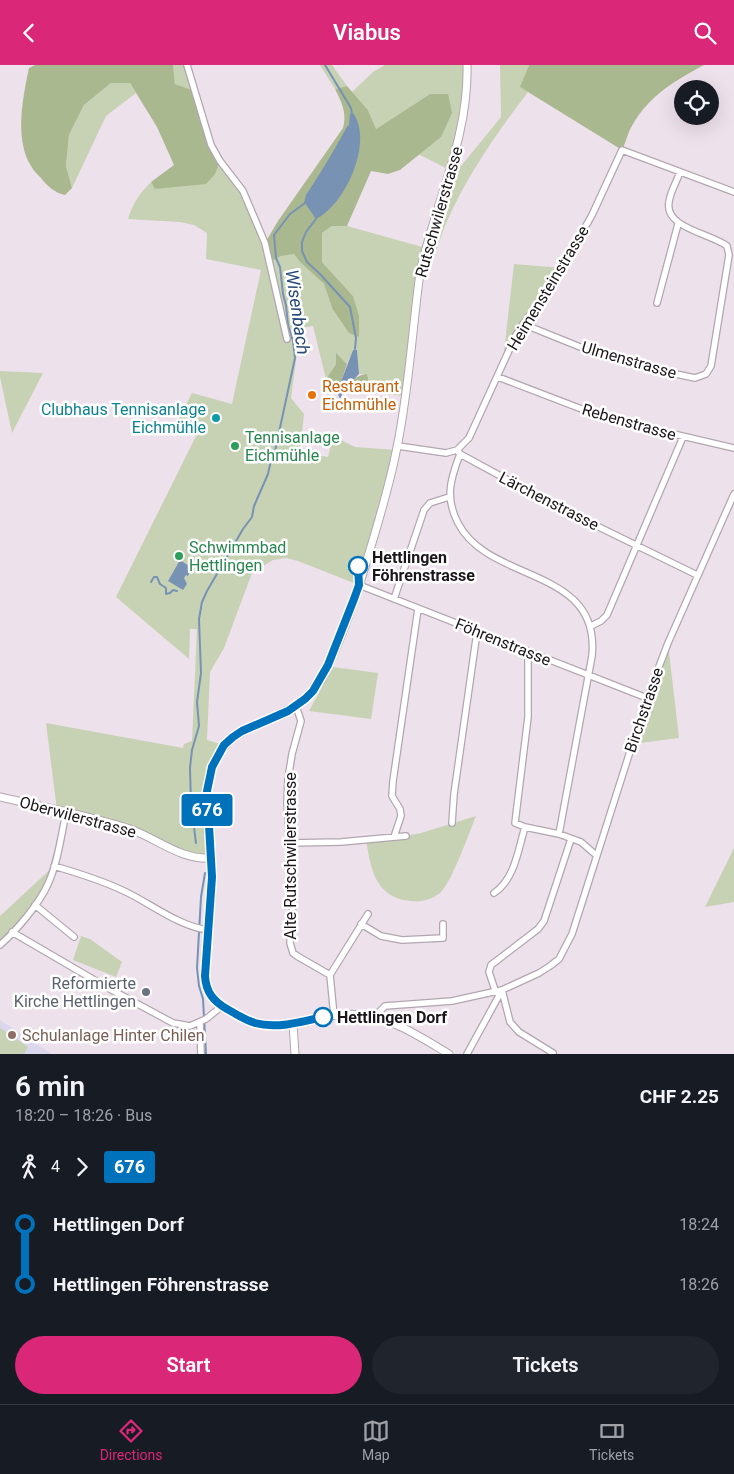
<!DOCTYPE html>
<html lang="en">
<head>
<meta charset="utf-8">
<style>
	:root { --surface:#171b24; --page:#20242c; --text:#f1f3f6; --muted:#9ea1a6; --line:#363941; --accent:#db2777 }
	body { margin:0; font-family:Roboto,sans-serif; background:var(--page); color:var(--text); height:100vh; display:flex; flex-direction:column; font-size:19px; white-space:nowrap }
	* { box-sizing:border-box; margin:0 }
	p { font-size:16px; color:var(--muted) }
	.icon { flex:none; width:28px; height:28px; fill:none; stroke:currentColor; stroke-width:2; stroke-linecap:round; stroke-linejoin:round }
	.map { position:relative; height:989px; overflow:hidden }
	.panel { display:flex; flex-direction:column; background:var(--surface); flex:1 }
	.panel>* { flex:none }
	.badge { padding:0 10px; border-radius:4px; font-size:18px; line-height:32px }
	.controls { position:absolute; left:674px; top:15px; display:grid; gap:10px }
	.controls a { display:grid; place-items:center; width:45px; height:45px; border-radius:50%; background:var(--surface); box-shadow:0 5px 20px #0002; font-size:25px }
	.map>.badge { position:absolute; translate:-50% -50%; box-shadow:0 0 0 2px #fff }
	.legs { display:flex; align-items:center; gap:8px; height:55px; padding:0 15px; font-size:16px }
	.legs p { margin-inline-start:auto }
	.summary { display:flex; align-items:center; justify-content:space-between; height:85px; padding:0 15px }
	h1 { font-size:28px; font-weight:600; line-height:38px }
	.action { display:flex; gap:10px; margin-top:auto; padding:10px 15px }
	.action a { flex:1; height:58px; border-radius:30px; background:var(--accent); color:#fff; font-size:20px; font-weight:600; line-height:58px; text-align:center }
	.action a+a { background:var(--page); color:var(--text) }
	ul { padding:0 15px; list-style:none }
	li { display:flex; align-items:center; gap:18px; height:60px; font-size:19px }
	li i { display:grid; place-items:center; width:8px; height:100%; margin:0 6px; background:currentColor }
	li i::after { content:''; width:12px; height:12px; margin:-6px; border:4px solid; border-radius:50%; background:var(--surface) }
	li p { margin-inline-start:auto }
	li:first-child i { background:linear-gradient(#0000 50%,currentColor 0) }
	li:last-child i { background:linear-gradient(currentColor 50%,#0000 0) }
	header { display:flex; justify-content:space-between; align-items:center; height:65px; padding:0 15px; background:var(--accent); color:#fff; font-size:22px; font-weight:600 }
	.menu { display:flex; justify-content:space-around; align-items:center; height:70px; border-top:1px solid var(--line); background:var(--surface); font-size:14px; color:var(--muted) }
	.menu a { display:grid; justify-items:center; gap:2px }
	.menu .current { color:var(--accent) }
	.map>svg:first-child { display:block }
</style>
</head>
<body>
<header><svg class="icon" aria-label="back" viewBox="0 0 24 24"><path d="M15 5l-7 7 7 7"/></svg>Viabus<svg class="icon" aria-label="search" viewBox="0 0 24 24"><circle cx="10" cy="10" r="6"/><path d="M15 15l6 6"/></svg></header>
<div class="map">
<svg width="734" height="989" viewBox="0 0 734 989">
	<rect width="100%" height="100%" fill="#ede1ec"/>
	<path fill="#dbd8ee" d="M0,955L49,987L51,989H0Z"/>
	<path fill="#c7d2b4" d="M173,0H187L195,26L175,19Z
		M320,0H332L347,21L335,24Z
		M385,0H467L450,105L418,89L441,72L430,29L376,64L368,45L352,27L373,7Z
		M500,0H529L521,22L528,27C496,69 466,112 445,161C441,172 436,183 434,194H423L405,331L372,328L367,309H359L357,285H353L347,299L336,289V299L326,314L313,261L294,264L297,288L291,333L304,349L300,387L328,392L333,371L355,382L397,385L359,520L298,496L286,493L273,495L252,508L224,583L210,607L207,675L224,680L208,714L211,793H201L155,775L57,745L46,658L183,683L184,679L192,676L197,564H190L189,594L116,532L196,371L177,357L192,328L232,339L261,205L206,194L207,168L194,160L180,157L128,154C133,138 139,129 151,117L156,124L220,96L239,119L270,196L281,191L294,188L301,198L324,219L332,243L353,231L322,197V168L332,161H347L426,183L448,112L453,111L501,52Z
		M111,18H130L136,28L106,51L72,123L66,101L69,70L84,40Z
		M514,199L562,203L523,259L502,304Z
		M0,306L43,308L12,368L0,312Z
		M668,578L679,673L632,679Z
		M333,602L378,608L371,654L309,646Z
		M476,751C469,768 452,817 440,828C431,835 421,837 411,836C375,833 371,804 366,775L406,771L421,768Z
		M734,783V837L705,842Z
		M54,801L35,840L0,880V851Z
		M81,871L90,874L122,897L116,912L73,895Z
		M0,963L28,982L24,989H0Z"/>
	<path fill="#a9b88f" d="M35,0H173L175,19L195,26L220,96L215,109L206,119L155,124L151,117L174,100L157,62L130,18H111L84,40L69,70L66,101L72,123L65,130C55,128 47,121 41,113C37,109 33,105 31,101C14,73 23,32 29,3Z
		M529,0H704C676,15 650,30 633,59C628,67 626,77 622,85L520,22Z
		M347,21L368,45L376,64L430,29H448L452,48L441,72L400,105L388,109L371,106L347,161H332L322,168V197L353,231L359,251V272L349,268L332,243L324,219L301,198L294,189L281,191L269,197L265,178L278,156L343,63C347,48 342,38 335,24Z
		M336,288L347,299L339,323C349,319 357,309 367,309L372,328L328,325L326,314L336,299Z"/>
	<path fill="#7892b4" d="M353,48C374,77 345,140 316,154L305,138L307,130L349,60L350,49Z
		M353,285H357L359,309L344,325L340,334L337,327Z
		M180,495L192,503L188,511L186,510L184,513L187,519L183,525L168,516Z"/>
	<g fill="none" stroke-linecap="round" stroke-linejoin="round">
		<path stroke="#7892b4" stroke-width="2" d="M325,0L351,43L352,50
			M337,82L348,62
			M330,95L335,86
			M316,154L306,167L302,177V186L307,197L320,209L350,242L356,273L355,284
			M151,517L154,512H157L160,519L166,523V529L170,528L173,525L177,526
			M196,778L191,738L190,703L192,685L199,661L197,637L201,608L199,554L202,537L207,526L243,464L252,452L254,441L268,409L271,395L275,386L295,293L293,276L288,260L286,240L283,229L280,202L276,193L274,170L290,149L305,138L307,130L321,109
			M205,808L201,832L197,903L199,921L203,934L206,989"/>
		<g stroke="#b2a6b0" stroke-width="8">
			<path id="minor" d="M187,0L211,80L220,96L243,126L265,178L287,274
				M657,238L678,159
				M523,259L605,292L643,302L695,313L706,309L711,301L729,190L727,181C710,168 664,163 669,137C670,127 677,116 680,107
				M498,312L605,353L734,383
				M398,381L446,388L457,385L460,389L552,439L697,510
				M457,385L469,373L516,270L562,203L592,150L622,85L734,127
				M460,389C450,415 445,433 458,458C489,519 601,501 592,591L559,769
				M359,520L647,633
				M394,534L424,445L430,438L449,432
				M591,561L601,556L607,550L683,372
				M528,587V652L515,758L525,762L559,769L581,777L596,790
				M296,641L301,656L292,689L288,714L287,738L293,836L290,878L293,888L297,891L330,910L334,951
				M452,758L454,729L477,567
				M394,772L401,751L400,744L392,731L393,716L418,544
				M289,778L341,777L406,771
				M54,801C78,808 101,815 124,826C150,838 180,862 208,865
				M494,828C515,814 518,785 525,762
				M35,840L74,872
				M361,859L381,871L402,875L443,873V859
				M12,867L108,923L173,958L190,961L206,954L222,941
				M0,880C17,865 39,839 48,819C58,797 61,771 66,748
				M330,910L368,849
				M495,925L489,907L491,900L538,864L544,856L571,774
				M502,925L510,957L519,967L553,988
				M377,953L380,946L385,941L452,936L502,925L539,908L550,901L559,894L572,869L647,633L668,578L734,429
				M200,957L201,989
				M467,989L501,927"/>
		</g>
		<g stroke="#b2a6b0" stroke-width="9">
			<path id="tertiary" d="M0,732C43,742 87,750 130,764C158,774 180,795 211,793
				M293,959L295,989
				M449,989C422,973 394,954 363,950C327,945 293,965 257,958C247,956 236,949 226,944C213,936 206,927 205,911C207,878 212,843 212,810C211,776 200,734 212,702C230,651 296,659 321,615C341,578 355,535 367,495C378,458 390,420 397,382C409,325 412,266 420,208C435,138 469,73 467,0"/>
		</g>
		<use href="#minor" stroke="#fff" stroke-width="5.5"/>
		<use href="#tertiary" stroke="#fff" stroke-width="7"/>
	</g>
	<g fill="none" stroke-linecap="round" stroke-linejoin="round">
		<g stroke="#fff" stroke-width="11">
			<path id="line-1" d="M323,952C302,957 276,964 255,958C245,955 236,949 227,944C213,936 206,927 205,911L212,812L207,726L212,702L224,680L233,672L242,666L288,646L305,634L313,626L328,600L354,534L359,520L358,501"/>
		</g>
		<use href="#line-1" stroke="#0072bc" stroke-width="8"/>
	</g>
	<circle fill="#e8710a" stroke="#fff" stroke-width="2" cx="312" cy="330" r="5"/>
	<circle fill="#0f9aa8" stroke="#fff" stroke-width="2" cx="216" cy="353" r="5"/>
	<g fill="#2e9e5b" stroke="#fff" stroke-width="2">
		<circle cx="235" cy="381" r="5"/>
		<circle cx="179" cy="491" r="5"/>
	</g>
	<g fill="#fff" stroke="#0072bc" stroke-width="2.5">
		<circle cx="358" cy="501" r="9"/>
		<circle cx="323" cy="952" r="9"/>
	</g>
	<circle fill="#6b7280" stroke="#fff" stroke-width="2" cx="146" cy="927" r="5"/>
	<circle fill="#8d6e63" stroke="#fff" stroke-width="2" cx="12" cy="970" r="5"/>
	<g text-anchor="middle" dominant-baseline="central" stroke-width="5" stroke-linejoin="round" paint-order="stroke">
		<g font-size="16" fill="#1b161a" stroke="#fff">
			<text transform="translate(439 147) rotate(-74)">Rutschwilerstrasse</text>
			<text transform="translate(548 223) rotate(-59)">Heimensteinstrasse</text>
			<text transform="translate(629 295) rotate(16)">Ulmenstrasse</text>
			<text transform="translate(629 357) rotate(16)">Rebenstrasse</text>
			<text transform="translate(549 436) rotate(27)">Lärchenstrasse</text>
			<text transform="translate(503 577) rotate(22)">Föhrenstrasse</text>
			<text transform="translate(644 645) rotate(-71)">Birchstrasse</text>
			<text transform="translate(78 752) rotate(15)">Oberwilerstrasse</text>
			<text transform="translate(290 791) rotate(-90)">Alte Rutschwilerstrasse</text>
		</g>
		<g font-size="16" fill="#c56008" stroke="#fff" text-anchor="start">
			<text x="322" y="321">Restaurant<tspan x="322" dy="18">Eichmühle</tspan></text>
		</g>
		<g font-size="16" fill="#0d838f" stroke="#fff" text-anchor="end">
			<text x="206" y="344">Clubhaus Tennisanlage<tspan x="206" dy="18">Eichmühle</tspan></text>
		</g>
		<g font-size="16" fill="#27864d" stroke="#fff" text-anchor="start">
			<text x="245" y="372">Tennisanlage<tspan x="245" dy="18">Eichmühle</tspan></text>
			<text x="189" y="482">Schwimmbad<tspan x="189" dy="18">Hettlingen</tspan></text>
		</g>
		<g font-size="16" font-weight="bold" fill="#1b161a" stroke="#fff" text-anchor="start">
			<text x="372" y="492">Hettlingen<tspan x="372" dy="18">Föhrenstrasse</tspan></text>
			<text x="337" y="952">Hettlingen Dorf</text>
		</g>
		<g font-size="16" fill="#5b616d" stroke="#fff" text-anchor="end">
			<text x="136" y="918">Reformierte<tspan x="136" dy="18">Kirche Hettlingen</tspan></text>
		</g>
		<g font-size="16" fill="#785e54" stroke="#fff" text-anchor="start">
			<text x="22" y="970">Schulanlage Hinter Chilen</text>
		</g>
		<g font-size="18" font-style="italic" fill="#264978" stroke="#fff">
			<text transform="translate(298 247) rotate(82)">Wisenbach</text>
		</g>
	</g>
</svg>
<div class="controls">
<a><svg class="icon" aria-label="locate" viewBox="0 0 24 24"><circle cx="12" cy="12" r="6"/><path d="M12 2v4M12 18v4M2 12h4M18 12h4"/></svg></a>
</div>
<b class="badge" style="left:207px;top:745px;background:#0072bc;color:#fff">676</b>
</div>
<section class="panel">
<div class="summary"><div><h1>6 min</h1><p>18:20 – 18:26 · Bus</p></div><b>CHF 2.25</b></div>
<div class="legs"><svg class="icon" aria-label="walk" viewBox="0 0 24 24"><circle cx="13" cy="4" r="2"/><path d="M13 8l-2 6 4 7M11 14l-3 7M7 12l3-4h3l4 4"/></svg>4<svg class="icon" aria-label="forward" viewBox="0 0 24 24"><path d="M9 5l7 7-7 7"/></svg><b class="badge" style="background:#0072bc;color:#fff">676</b></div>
<ul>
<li><i style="color:#0072bc"></i><b>Hettlingen Dorf</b><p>18:24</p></li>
<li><i style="color:#0072bc"></i><b>Hettlingen Föhrenstrasse</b><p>18:26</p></li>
</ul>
<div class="action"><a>Start</a><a>Tickets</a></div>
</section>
<nav class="menu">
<a class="current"><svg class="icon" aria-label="directions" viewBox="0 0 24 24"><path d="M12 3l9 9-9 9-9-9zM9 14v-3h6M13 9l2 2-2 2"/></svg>Directions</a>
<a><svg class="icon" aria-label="map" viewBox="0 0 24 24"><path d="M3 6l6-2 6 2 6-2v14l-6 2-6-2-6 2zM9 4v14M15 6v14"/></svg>Map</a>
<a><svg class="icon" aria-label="tickets" viewBox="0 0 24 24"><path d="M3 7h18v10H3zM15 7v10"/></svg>Tickets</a>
</nav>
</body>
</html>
